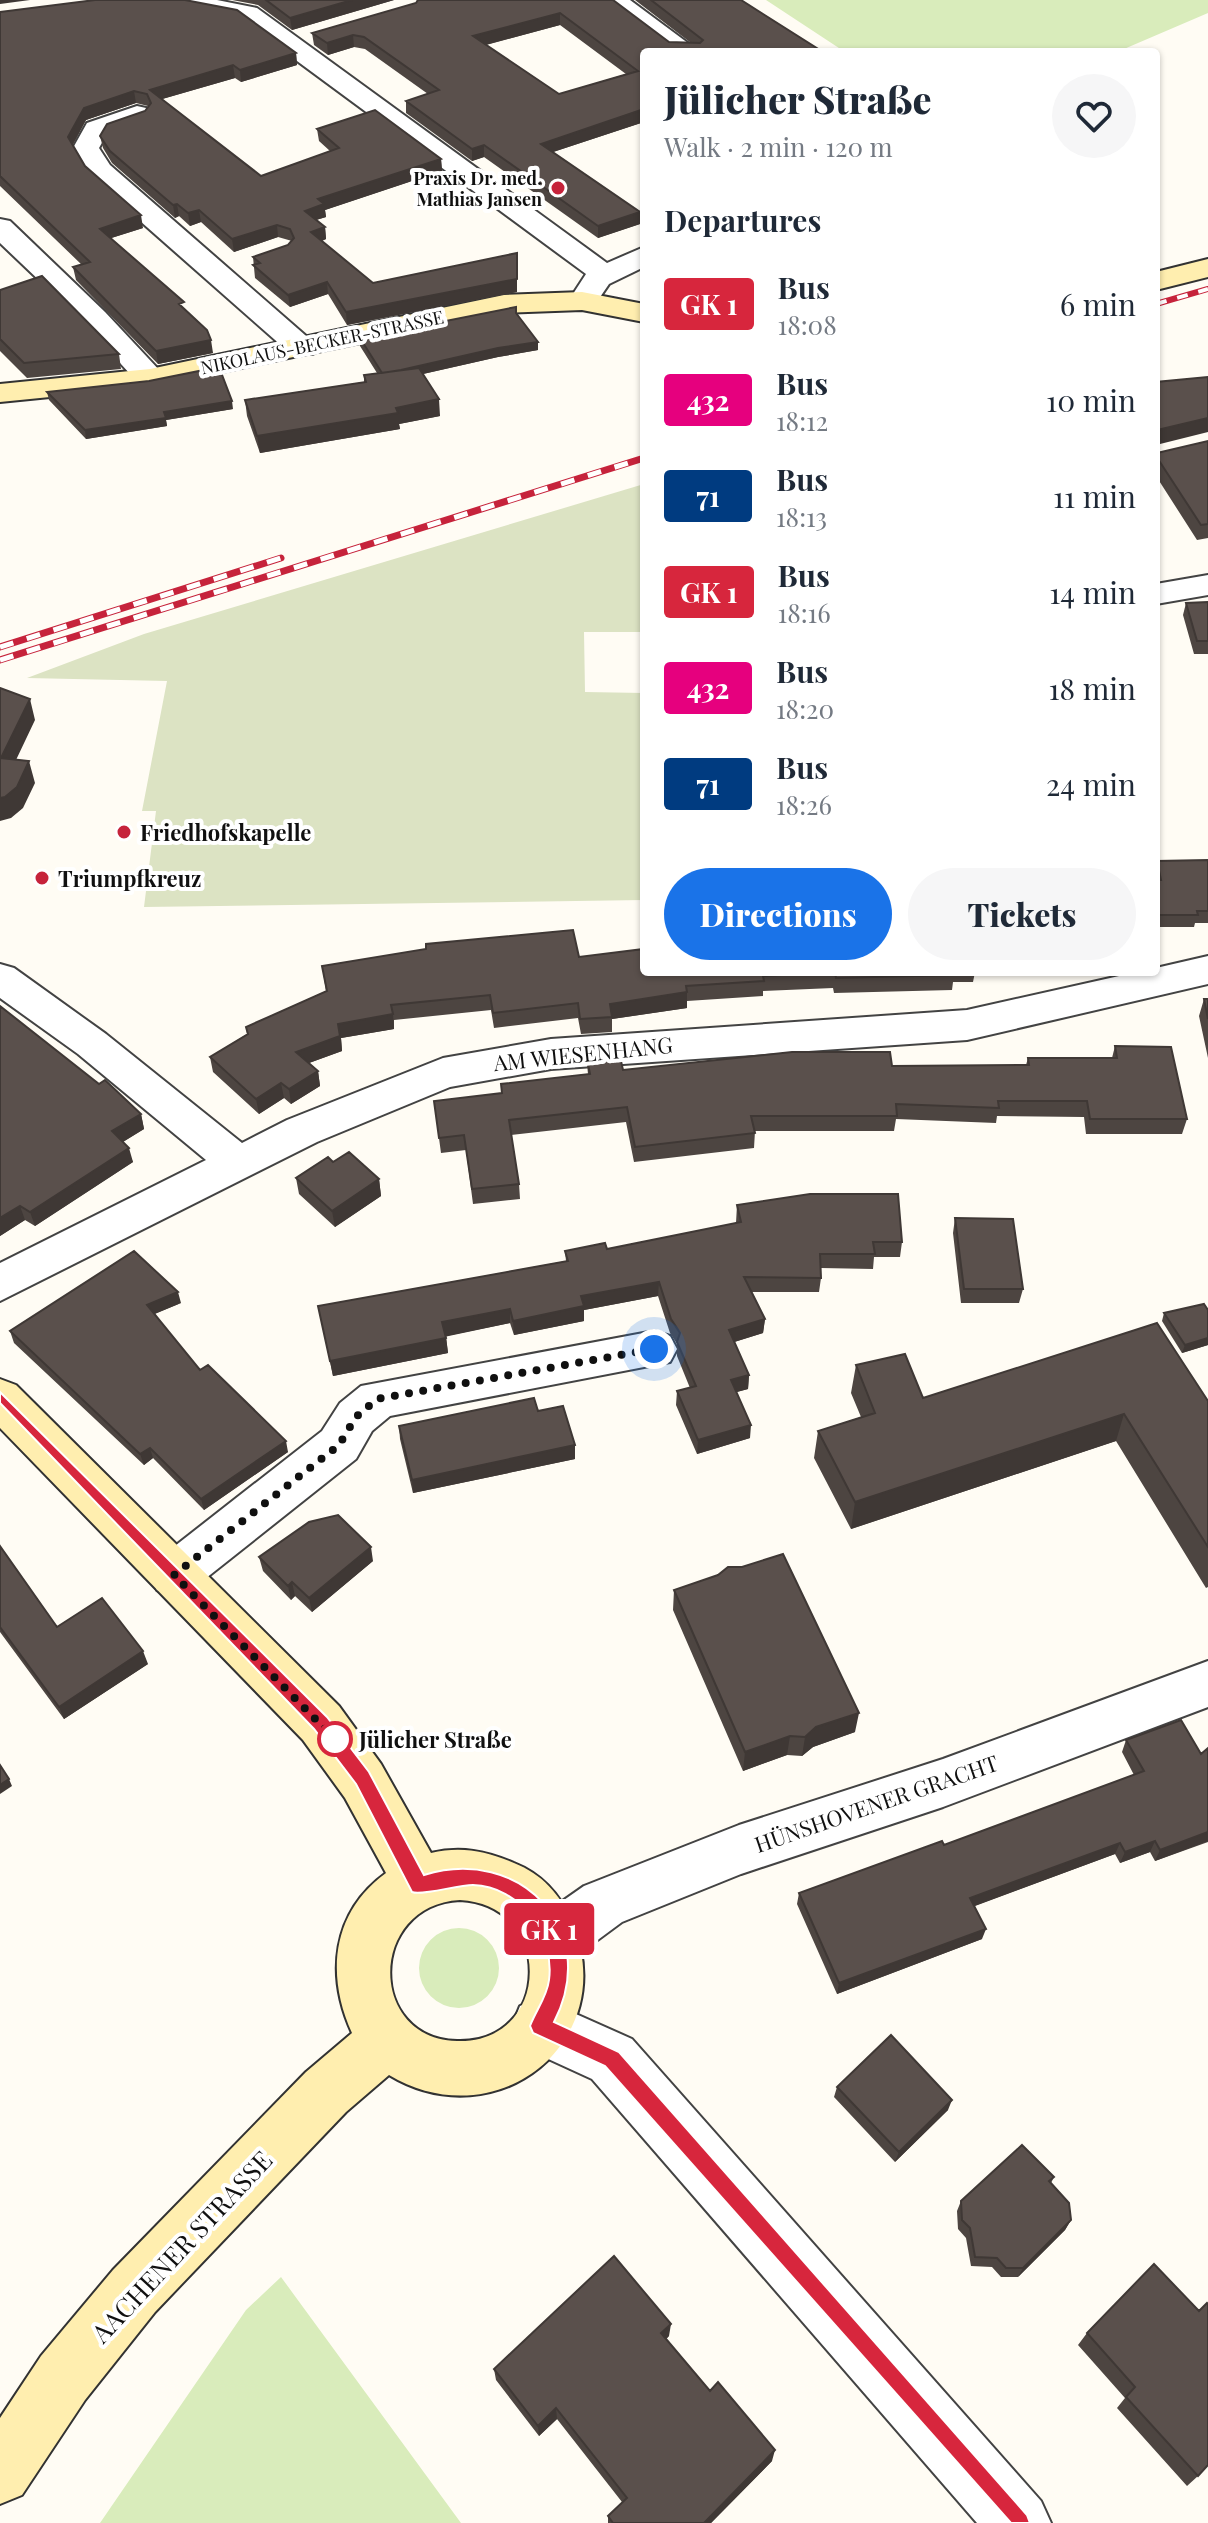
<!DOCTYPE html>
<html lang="en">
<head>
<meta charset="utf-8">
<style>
	:root { --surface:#fff; --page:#f6f6f7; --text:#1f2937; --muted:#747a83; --accent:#1a73e8 }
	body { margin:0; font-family:"Playfair Display",serif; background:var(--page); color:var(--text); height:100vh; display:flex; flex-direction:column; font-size:30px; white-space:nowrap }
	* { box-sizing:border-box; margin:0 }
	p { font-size:26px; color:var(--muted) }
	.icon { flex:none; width:44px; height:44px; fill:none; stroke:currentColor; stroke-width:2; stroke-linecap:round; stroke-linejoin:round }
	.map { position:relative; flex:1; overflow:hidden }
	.details { position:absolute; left:640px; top:48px; width:520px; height:928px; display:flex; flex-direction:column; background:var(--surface); border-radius:8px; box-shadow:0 2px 6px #0004 }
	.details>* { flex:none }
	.badge { padding:0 16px; border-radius:6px; font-size:28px; line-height:52px }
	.you { position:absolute; width:40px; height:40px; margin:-20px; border:6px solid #fff; border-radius:50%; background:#1a73e8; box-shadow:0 0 0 12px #1a73e833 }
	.map>.badge { position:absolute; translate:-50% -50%; box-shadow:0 0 0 4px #fff }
	h2 { padding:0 24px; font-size:30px; line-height:72px }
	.round { display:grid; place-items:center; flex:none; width:84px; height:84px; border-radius:42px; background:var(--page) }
	.overview { display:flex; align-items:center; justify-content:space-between; height:136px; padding:0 24px }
	h1 { font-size:38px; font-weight:800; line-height:60px }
	.cta { display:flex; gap:16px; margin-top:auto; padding:16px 24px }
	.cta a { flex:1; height:92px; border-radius:48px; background:var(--accent); color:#fff; font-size:32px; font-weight:800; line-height:92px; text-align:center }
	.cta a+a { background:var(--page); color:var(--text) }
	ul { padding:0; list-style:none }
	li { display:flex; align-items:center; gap:24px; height:96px; padding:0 24px }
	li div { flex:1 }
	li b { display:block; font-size:30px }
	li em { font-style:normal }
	li .badge { min-width:88px; font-weight:700; text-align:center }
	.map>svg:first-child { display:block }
</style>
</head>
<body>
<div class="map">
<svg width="1208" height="2523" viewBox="0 0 1208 2523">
	<rect width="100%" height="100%" fill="#fffcf4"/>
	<path fill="#d9ecbb" d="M766,0H1208V13L1117,52H845Z
		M419 1968a40 40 0 1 1 80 0a40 40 0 1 1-80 0Z
		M281,2277L461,2523H100L246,2310Z"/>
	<path fill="#dce3c3" d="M644,484V632H584L585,692L644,693V900L144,907L156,811H142L167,681L27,678L144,634Z"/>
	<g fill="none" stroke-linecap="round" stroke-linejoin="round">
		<g stroke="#434343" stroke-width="4">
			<path id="minor" d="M164,0H217L257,8L607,263L644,247V267L609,284L596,303H576L571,297L586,274L240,19L167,5Z
				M602,0H630L700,52H671Z
				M137,106L146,108L150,114L146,120L107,134L99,148L110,165L313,342L317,348L313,354H291L89,176L73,148L87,123Z
				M0,219L10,221L105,312L161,372L165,378L161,384H139L85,324L0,243Z
				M1208,575V595L1156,604V584Z
				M1208,956V984L967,1040L551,1069L450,1087L317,1142L0,1301V1263L206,1160L78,1054L0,998V964L14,968L106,1034L242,1143L287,1120L443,1058L551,1039L967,1010L1137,972H1156V968Z
				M654,1331L670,1336L677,1349L670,1362L390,1416L372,1431L356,1459L191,1590L174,1596L157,1590L150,1575L157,1560L322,1431L340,1403L361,1386Z
				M1208,1661V1707L943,1807L741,1874L622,1922L572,1959L553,1967L534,1959L526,1940L534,1921L584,1886L739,1825L943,1759Z"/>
		</g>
		<g stroke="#434343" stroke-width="4">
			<path id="tertiary" d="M540,1998L632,2039L1041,2501L1051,2523H977L592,2079L520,2046L512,2026L520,2006Z"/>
		</g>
		<g stroke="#323232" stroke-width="4">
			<path id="secondary" d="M1208,259V277L1156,290V272Z
				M582,292L644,304V322L582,310L504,313L150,387L0,402V384L150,369L504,295Z
				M0,1379L16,1385L339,1706L381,1764L431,1853C461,1846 486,1851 514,1863C542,1874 560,1894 572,1922C622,2041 497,2140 389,2075L346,2112L155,2312L85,2400L22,2495L0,2504V2418L41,2356L113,2270L306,2072L352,2033C326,1976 331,1913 386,1873L345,1798L303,1740L0,1428ZM460,1900C555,1905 552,2044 457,2041C367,2039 368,1905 460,1900Z"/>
		</g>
		<use href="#minor" fill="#fff" fill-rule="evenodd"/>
		<use href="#tertiary" fill="#fff" fill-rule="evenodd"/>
		<use href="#secondary" fill="#ffeeaf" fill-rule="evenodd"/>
		<g stroke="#c6233b" stroke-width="6">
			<path id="rail-far1" d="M1156,304L1208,289"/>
		</g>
		<g stroke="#c6233b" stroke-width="7">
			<path id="rail" d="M0,647L281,558
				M0,660L644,458"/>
		</g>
		<use href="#rail-far1" stroke="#fff" stroke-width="4" stroke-dasharray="11" stroke-linecap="butt"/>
		<use href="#rail" stroke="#fff" stroke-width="5" stroke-dasharray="14" stroke-linecap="butt"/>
	</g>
	<path fill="#4d4541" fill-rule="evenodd" d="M232,0H394L292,30L258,5Z
		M417,0H613L669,42L691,43L635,0H741L823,52H644V122L553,152L640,224L598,238L484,157L472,161L406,113V101L428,94L365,49L354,47L328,55L314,45L312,33L416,3ZM560,25L626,74L559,94L486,45Z
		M0,12L296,53L297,65L241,82L235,78L162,99L261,176L330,151L319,141L317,129L441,159L442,171L325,210L326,217L316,220L325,227L326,239L322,241L373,283L517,266V292L347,325L328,294L290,307L255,278L253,257L288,245L292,241L278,237L234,252L201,222L190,226L179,216L175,218L112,163L103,148L100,136L145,111L148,106L136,103L86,120L73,145L85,166L143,228L111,238L185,310L213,353L158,364L76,280L73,267L82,265L0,186Z
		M0,290L119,354L121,369L27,378L0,351Z
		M516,313L538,342V350L498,357L423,374L440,416L399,424L400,429L260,453L247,416L245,400L364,382V375L377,373L360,346V338Z
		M1156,382L1157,453L1208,441V538L1197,540L1156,476Z
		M47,392L233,409L166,420L167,426L86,439L49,400Z
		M1208,602V654H1194L1183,615L1186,603Z
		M1208,860V923H1195L1194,927H1156V865L1157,861Z
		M579,957L644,972H975L973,982H953L952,990L834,993L833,988L763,991V996L687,1001V1008L612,1019V1032L581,1034L578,1018L494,1028L491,1010L394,1020V1029L341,1038L342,1051L309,1063L318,1071L320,1086L291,1104L284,1098L259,1114L213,1072L210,1057L247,1034L246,1027L326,991L322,966Z
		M1204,999H1208V1058L1199,1016Z
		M0,1006L99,1084L141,1114L144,1129L123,1142L133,1162L35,1226L25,1220L0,1236Z
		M1115,1046L1187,1119L1182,1134H1086L1084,1117L997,1116L996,1123L896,1119L894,1131H755L754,1148L634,1162L626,1122L511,1135L519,1184L520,1199L473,1204L466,1150L441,1153L436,1116L434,1101L501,1093V1084L588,1074L586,1054L623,1070L1026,1065L1028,1058H1112Z
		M333,1162L379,1179L381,1196L335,1227L299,1194L296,1178Z
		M737,1205L902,1242L900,1257H874L873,1269L821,1268V1278L819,1292H751L765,1319L763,1333L734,1342L749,1375L748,1389L736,1392L750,1438L697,1454L676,1405L677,1391L690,1388L677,1356V1344L670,1333L658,1296L584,1310V1321L514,1335L510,1323L446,1336L448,1353L333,1376L318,1306L566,1261L565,1251L607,1249L736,1223Z
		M955,1218L1023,1289L1019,1303H961L953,1233Z
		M181,1303L154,1314L200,1370L288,1452L204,1510L153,1458L144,1465L14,1343L10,1331Z
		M1208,1310V1345L1182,1353L1162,1321L1164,1313Z
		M856,1365L923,1398L1208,1401V1587L1206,1588L1116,1441L851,1529L814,1458L818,1431L861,1417L851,1393Z
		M538,1411L575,1445V1459L413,1493L400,1439L399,1426Z
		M0,1546L57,1627L148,1664L64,1719L0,1632Z
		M259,1557L373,1561L312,1612L295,1596L291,1600L263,1571Z
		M674,1590L855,1732L813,1747L802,1756L787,1755L743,1771L673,1610Z
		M1126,1740L1201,1754L1208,1748V1842L1155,1861L1150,1852L1120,1863L1115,1854L974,1906L982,1939L837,1994L797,1904L799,1893L944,1845L1134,1775L1122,1752Z
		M837,2087L948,2110L895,2162L834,2097Z
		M1054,2177L1051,2183L1071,2220L1065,2230L1018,2277H1001L992,2267L971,2266L966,2238L958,2229L957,2211L961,2201Z
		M1199,2311L1198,2476L1187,2486L1117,2408L1125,2398L1078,2345L1087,2333Z
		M669,2336L666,2339L710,2391L772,2461L711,2523H608V2516L622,2502L557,2419L539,2436L496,2380L494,2369Z"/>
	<path fill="#3f3835" d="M0,0H30L0,4Z
		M352,0H394L292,30L290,18Z
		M560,13V25L474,48L473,36Z
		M353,35L354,47L328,55L327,43Z
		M296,53L297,65L241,82L240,70Z
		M233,65L235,78L152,102L150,90Z
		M134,91L136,103L86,120L70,149L68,137L84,108Z
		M644,109V122L541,156V144Z
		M484,145V157L472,161V149Z
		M441,159L442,171L325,210L326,217L306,223L305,211L318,199Z
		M177,204L179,216L175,218L173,205Z
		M199,210L201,222L190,226L188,213Z
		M640,212V224L598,238V226Z
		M141,215L143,228L102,241L100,229Z
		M277,225L278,237L234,252L232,239Z
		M325,227L326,239L312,244L311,232Z
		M517,253V292L347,325L346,312Z
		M327,282L328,294L290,307L288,295Z
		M211,340L213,353L158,364L156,351Z
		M538,342V350L498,357L383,383V374L498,348Z
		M439,399L440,416L399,424L400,429L260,453L257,436Z
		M232,401L233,409L166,420L167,426L86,439L85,430L164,412Z
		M1208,418V432L1156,445L1157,430Z
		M30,699L35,720L7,779L1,758Z
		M29,761L35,783L23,808L11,818L0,821V798Z
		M687,992V1008L612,1019L610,1004Z
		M393,1014L394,1029L341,1038L342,1051L298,1067L296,1052L338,1024Z
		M318,1071L320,1086L291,1104L289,1089Z
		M281,1083L284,1098L259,1114L256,1099Z
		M141,1114L144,1129L116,1146L112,1131Z
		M129,1148L133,1162L35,1226L30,1212Z
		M379,1179L381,1196L335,1227L332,1211Z
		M20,1206L25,1220L0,1236V1218Z
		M659,1282L658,1296L584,1310V1321L514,1335L513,1321L581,1296Z
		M178,1292L181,1303L150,1316L147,1305Z
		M510,1309V1323L444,1337L442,1322Z
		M765,1319L763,1333L728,1344L729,1330Z
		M446,1338L448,1353L333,1376L330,1361Z
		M1208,1338V1345L1182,1353L1185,1345Z
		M749,1375L748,1389L730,1394L731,1380Z
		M1124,1414L1116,1441L851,1529L855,1502Z
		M751,1425L750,1438L697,1454L698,1440Z
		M286,1441L288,1452L204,1510L201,1499Z
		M575,1445V1459L413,1493L412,1480Z
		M150,1448L153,1458L144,1465L140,1454Z
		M371,1547L373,1561L312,1612L309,1598Z
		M292,1582L295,1596L291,1600L288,1586Z
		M143,1651L148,1664L64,1719L59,1707Z
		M859,1713L855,1732L813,1747L802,1756L805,1737L816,1727Z
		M790,1736L787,1755L743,1771L745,1752Z
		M9,1779L12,1786L0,1794V1785Z
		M1208,1832V1841L1155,1861L1160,1850Z
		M1155,1841L1150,1852L1120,1863L1125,1852Z
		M1120,1843L1115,1854L967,1909L970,1898Z
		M986,1929L982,1939L837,1994L839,1983Z
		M952,2100L948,2110L895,2162L899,2152Z
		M1071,2220L1065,2230L1018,2277L1023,2268Z
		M671,2324L669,2336L660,2345L661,2333Z
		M556,2408L557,2419L539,2436L538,2426Z
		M775,2450L772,2461L711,2523H704Z"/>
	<path fill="#5a504c" stroke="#3f3835" stroke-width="2" fill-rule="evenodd" d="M95,0H185L237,10L296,53L240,70L233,65L150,90L261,176L339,148L317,129L375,110L441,159L318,199L324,204L305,211L325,227L311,232L373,283L517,253V279L346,312L327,282L288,295L253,265L260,263L253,257L288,245L294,238L290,229L277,225L232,239L199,210L188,213L177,204L173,205L110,151L100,136L107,124L145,111L151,103L147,94L134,91L84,108L68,137L85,166L141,215L100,229L184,302L179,304L207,330L211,340L156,351L73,267L90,262L0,176V12Z
		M266,0H352L290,18Z
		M418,0H613L669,42L700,43L703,40L651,0H741L823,52H644V109L541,144L640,212L598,226L484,145L472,149L406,101L439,90L364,37L353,35L327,43L312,33L416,3ZM560,13L638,71L559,94L473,36Z
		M42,276L119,354L24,363L0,339V290Z
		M516,307V313L538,342L498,348L401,370L382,373L360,338Z
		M219,367L232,401L164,412L166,418L85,430L47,392L149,381Z
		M419,368L439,399L396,408L398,413L257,436L245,400L366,382L364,375Z
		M1208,377V418L1157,430V453L1208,441V524L1201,525L1156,456V382Z
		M1208,602V641H1197L1186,603Z
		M0,688L30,699L1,758L29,761L17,787L5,797L0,798Z
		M1208,860V911H1197L1198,915H1156V880H1161L1157,861Z
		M573,930L579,957L644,949V972H954V975L836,978L835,972L763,976L764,981L686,986L687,992L610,1004L612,1017L580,1019L578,1003L493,1013L490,995L391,1005L393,1014L338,1024L340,1036L296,1052L318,1071L289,1089L281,1083L256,1099L210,1057L248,1034L246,1027L327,991L322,966L426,949V944Z
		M1204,999H1208V1019Z
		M0,1006L99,1084L105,1080L141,1114L112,1131L129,1148L30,1212L20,1206L0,1218Z
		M1115,1046L1171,1047L1187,1119H1090L1087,1101H998L999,1108L896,1104L897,1116H751L755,1133L635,1147L627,1107L509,1120L519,1184L472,1189L464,1135L439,1138L434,1101L502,1093L501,1084L590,1074L586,1054L619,1052L623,1070L792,1052H890L892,1066L1029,1065L1028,1058H1117Z
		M349,1152L379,1179L332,1211L296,1178L328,1157L333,1162Z
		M810,1194H898L902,1242H873L875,1254H820L821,1278L744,1277L765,1319L729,1330L749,1375L731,1380L751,1425L698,1440L677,1391L696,1386L677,1342L680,1333L671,1319L659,1282L581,1296L584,1306L513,1321L510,1309L442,1322L446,1338L330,1361L318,1306L568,1261L565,1251L605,1243L607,1249L741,1222L737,1205Z
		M955,1218L1013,1219L1023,1289H964Z
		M134,1251L178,1292L147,1305L200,1370L208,1365L286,1441L201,1499L150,1448L140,1454L10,1331Z
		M1204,1304L1208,1310V1338L1185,1345L1164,1313Z
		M1157,1323L1208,1401V1547L1124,1414L855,1502L818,1431L875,1413L856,1365L905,1354L923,1398Z
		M534,1398L538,1411L563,1406L575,1445L412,1480L399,1426Z
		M338,1515L371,1547L309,1598L292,1582L288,1586L259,1557L309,1522Z
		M0,1546L57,1627L102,1598L143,1651L59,1707L0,1627Z
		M783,1554L859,1713L816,1727L805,1737L790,1736L745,1752L674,1590L718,1575L728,1567H742Z
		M1181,1720L1201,1754L1208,1748V1832L1160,1850L1155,1841L1125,1852L1120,1843L970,1898L986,1929L839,1983L799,1893L942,1841L944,1845L1144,1771L1126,1740Z
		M0,1765L9,1779L0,1785Z
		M891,2035L952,2100L899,2152L837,2087Z
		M1022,2145L1054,2177L1049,2181L1069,2203L1071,2220L1023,2268H1006L997,2258L975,2257L970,2228L962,2220L961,2201Z
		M614,2256L671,2324L661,2333L710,2391L718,2382L775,2450L704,2523H613L608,2516L627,2498L556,2408L538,2426L494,2369Z
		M1154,2264L1199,2311L1207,2303L1208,2304V2465L1198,2476L1126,2397L1135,2387L1087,2333Z"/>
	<path fill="#d7263d" stroke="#fff" stroke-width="2" d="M0,1392L327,1717L369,1772L424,1875C519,1845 602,1929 554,2022L619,2052L1027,2515L1030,2523H1011L605,2066L533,2033L530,2026C536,2010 547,1997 549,1980C555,1936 520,1886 473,1885C457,1885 422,1896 412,1892L356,1784L314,1729L0,1403Z"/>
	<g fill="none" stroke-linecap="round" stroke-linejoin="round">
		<path stroke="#101010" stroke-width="8" stroke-dasharray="0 14.4" d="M335,1739L174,1575L339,1445L356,1417L377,1399L654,1349"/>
	</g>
	<g fill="#c6233b" stroke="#fff" stroke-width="3">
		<circle cx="558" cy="188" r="8"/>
		<circle cx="124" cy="832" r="8"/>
		<circle cx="42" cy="878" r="8"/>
	</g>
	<circle fill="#fff" stroke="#d7263d" stroke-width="4" cx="335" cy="1739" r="16"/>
	<g text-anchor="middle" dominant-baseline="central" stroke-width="8" stroke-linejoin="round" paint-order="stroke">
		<g font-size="18" font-weight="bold" fill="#101010" stroke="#fff" text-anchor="end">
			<text x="542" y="178">Praxis Dr. med.<tspan x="542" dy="21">Mathias Jansen</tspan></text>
		</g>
		<g font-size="18" fill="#101010" stroke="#fff">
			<text transform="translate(322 342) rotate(-12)">NIKOLAUS-BECKER-STRASSE</text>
		</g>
		<g font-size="22" font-weight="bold" fill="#101010" stroke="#fff" text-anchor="start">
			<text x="140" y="832">Friedhofskapelle</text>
			<text x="58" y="878">Triumpfkreuz</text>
		</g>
		<g font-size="22" fill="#101010" stroke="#fff">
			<text transform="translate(583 1053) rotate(-6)">AM WIESENHANG</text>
			<text transform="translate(876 1803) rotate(-19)">HÜNSHOVENER GRACHT</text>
		</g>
		<g font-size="22" font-weight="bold" fill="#101010" stroke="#fff" text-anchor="start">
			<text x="359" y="1739">Jülicher Straße</text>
		</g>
		<g font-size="26" fill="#101010" stroke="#fff">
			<text transform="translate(181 2246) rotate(-47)">AACHENER STRASSE</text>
		</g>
	</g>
</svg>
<div class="you" style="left:654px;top:1349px"></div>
<b class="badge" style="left:549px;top:1929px;background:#d7263d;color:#fff">GK 1</b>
<section class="details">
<div class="overview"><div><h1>Jülicher Straße</h1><p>Walk · 2 min · 120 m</p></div><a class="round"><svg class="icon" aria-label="heart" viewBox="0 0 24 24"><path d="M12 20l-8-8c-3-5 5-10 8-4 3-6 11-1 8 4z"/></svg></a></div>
<h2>Departures</h2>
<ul>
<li><span class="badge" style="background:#d7263d;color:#fff">GK 1</span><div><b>Bus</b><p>18:08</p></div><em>6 min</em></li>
<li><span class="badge" style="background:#e6007e;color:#fff">432</span><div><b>Bus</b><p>18:12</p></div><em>10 min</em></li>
<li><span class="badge" style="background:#003b80;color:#fff">71</span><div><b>Bus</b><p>18:13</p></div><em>11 min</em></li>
<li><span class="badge" style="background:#d7263d;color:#fff">GK 1</span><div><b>Bus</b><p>18:16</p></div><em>14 min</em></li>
<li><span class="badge" style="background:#e6007e;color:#fff">432</span><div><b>Bus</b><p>18:20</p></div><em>18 min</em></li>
<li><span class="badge" style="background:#003b80;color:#fff">71</span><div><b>Bus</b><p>18:26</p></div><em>24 min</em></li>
</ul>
<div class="cta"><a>Directions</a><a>Tickets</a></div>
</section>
</div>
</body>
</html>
